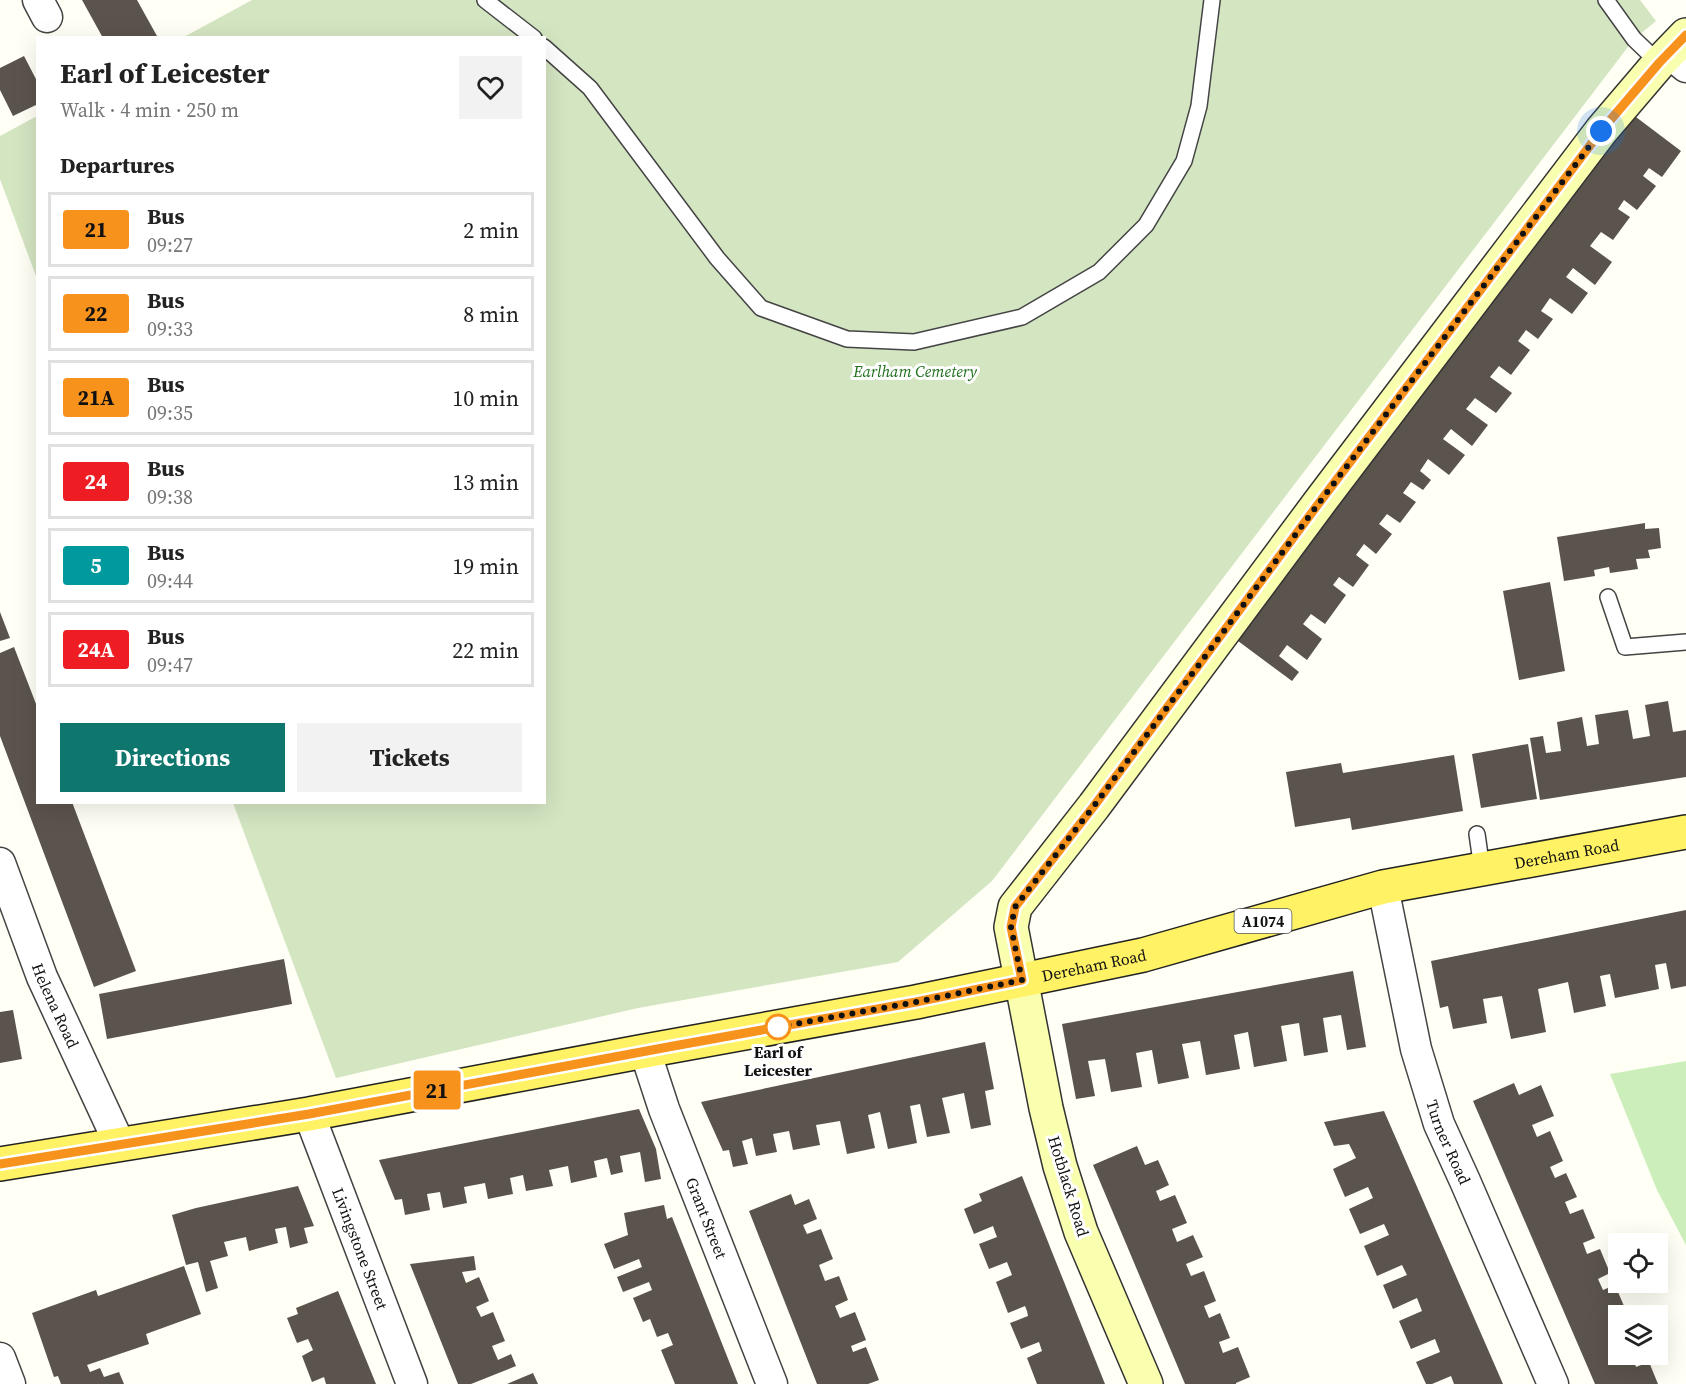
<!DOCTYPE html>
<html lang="en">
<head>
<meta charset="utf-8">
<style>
	:root { --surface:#fff; --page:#f2f2f2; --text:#222; --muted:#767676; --line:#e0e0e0; --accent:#0f766e }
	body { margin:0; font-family:"Source Serif 4",serif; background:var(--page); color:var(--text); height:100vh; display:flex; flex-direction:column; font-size:22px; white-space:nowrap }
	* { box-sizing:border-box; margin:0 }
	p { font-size:20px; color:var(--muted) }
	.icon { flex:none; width:33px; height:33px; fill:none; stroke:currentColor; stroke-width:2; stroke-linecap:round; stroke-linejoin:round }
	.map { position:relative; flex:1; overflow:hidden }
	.details { position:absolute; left:36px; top:36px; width:510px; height:768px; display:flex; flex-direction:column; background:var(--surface); border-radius:0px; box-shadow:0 6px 24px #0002 }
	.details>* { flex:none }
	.badge { padding:0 12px; border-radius:4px; font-size:21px; line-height:39px }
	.buttons { position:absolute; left:1608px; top:1233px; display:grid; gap:12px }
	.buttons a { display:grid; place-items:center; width:60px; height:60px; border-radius:0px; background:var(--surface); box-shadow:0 6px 24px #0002; font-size:30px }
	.you { position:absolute; width:30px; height:30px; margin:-15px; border:4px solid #fff; border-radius:50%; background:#1a73e8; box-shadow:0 0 0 9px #1a73e833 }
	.map>.badge { position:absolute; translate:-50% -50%; box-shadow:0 0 0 3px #fff }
	h2 { padding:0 24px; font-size:22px; line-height:54px }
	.round { display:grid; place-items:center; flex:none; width:63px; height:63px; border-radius:0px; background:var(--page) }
	.overview { display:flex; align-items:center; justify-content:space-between; height:102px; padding:0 24px }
	h1 { font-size:28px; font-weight:700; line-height:45px }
	.action { display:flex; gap:12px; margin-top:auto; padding:12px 24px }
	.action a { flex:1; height:69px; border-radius:0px; background:var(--accent); color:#fff; font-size:24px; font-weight:700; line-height:69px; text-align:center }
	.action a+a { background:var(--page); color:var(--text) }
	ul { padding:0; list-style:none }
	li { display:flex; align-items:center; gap:18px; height:75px; margin:0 12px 9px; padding:0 12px; border:3px solid var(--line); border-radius:0px }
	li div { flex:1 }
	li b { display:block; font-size:22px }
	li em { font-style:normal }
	li .badge { min-width:66px; font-weight:700; text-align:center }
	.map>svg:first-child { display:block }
</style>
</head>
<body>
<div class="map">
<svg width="1686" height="1384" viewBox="0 0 1686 1384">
	<rect width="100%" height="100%" fill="#fffff5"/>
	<path fill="#cceeba" d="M1686,1061V1245L1657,1190L1610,1074Z"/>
	<path fill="#d4e5c2" d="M252,0H1640L1656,21L1634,39L992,881L898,962L638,1008L336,1078L233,803L544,802V38H182Z
		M37,116V279L0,179V136Z"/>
	<path fill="#5b544c" d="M82,0H137L157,36L154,38H103Z
		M24,56L38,83V104L13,116L0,90V68Z
		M1632,114L1681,151L1662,177L1649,168L1643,176L1656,186L1637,210L1624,200L1618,209L1630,217L1613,240L1601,232L1590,246L1612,262L1595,285L1573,268L1566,277L1588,293L1572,314L1550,298L1541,311L1553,319L1538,339L1526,330L1518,341L1530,350L1511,375L1499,366L1490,377L1512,393L1496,413L1475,398L1466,409L1488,425L1472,446L1451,429L1443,439L1465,455L1449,475L1428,459L1420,471L1431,480L1423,490L1411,482L1403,493L1416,502L1400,523L1387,514L1379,524L1392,534L1376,554L1364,544L1356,555L1369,565L1353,587L1339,577L1333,585L1346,595L1325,624L1311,614L1303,624L1322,639L1307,660L1287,645L1279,656L1299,672L1292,681L1234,638Z
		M1645,523V529L1659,528L1661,548L1648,550L1650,558L1636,559L1638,569L1610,573L1609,567L1594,570L1595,576L1564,581L1557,537Z
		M1550,582L1565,671L1519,680L1503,591Z
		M0,612L10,638L0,641Z
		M14,647L38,709V802H72L136,971L94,987L0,736V653Z
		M1668,701L1673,732L1686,730V777L1540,800L1530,738L1543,736L1546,753L1561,751L1557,722L1582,717L1587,746L1599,744L1595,715L1628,710L1633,739L1650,736L1645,705Z
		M1528,744L1537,799L1481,808L1472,754Z
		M1454,755L1463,811L1352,830L1350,818L1295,827L1286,772L1341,763L1343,773Z
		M1686,910V986L1671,989L1666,963L1655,965L1659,989L1615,998L1610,974L1600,976L1606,1006L1574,1013L1568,982L1538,989L1546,1032L1511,1039L1502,996L1483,999L1487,1023L1453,1029L1448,1006L1440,1008L1431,961Z
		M284,959L292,1004L107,1039L99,994Z
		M1353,971L1366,1047L1347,1050L1341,1015L1323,1018L1328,1052L1304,1056L1299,1023L1281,1026L1287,1061L1254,1067L1248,1032L1234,1035L1240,1069L1206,1075L1200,1041L1182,1044L1189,1078L1158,1084L1152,1050L1136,1053L1142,1087L1111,1092L1105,1059L1088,1061L1095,1096L1076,1099L1062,1024Z
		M13,1010L22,1059L0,1063V1012Z
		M985,1042L994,1089L985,1091L991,1125L971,1129L964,1093L942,1098L950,1133L927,1137L920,1104L910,1106L917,1143L888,1149L880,1112L868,1115L875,1148L847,1154L840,1121L816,1125L820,1145L793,1150L789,1131L773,1134L777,1152L756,1156L752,1138L742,1141L748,1164L733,1167L729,1150L723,1151L701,1102Z
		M1514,1083L1519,1095L1541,1085L1554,1116L1532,1125L1537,1137L1550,1131L1563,1161L1550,1167L1555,1178L1566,1173L1577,1197L1565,1202L1570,1214L1583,1209L1595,1238L1583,1243L1587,1254L1600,1249L1610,1273L1598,1279L1603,1290L1615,1285L1627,1313L1618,1316L1615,1318L1618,1326V1354H1635L1632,1356L1636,1367L1649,1362L1658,1384H1595L1473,1101Z
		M639,1109L656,1149L661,1179L645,1182L640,1152L620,1156L623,1172L611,1175L607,1158L594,1161L597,1177L571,1183L568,1166L549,1170L553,1186L526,1191L523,1175L510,1178L513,1194L488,1199L485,1183L464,1187L467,1203L443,1208L440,1192L427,1194L430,1210L405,1215L402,1199L395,1200L379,1160Z
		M1384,1111L1503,1384H1454L1451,1376L1432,1384H1426L1416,1362L1440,1352L1435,1339L1411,1349L1399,1321L1422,1311L1417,1298L1393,1309L1383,1285L1407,1275L1402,1265L1377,1276L1364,1246L1389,1235L1384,1224L1360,1234L1349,1209L1373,1198L1368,1187L1345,1197L1333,1169L1356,1158L1349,1144L1334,1146L1324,1122Z
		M1137,1146L1145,1165L1158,1160L1169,1185L1156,1191L1160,1201L1175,1195L1187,1223L1172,1229L1177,1242L1193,1235L1203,1257L1186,1264L1191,1276L1204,1271L1216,1301L1204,1306L1209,1318L1220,1313L1230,1338L1219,1342L1223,1353L1238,1347L1250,1377L1236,1383V1384H1185L1093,1165Z
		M1022,1176L1052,1252L1105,1384H1037L1027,1358L1042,1351L1039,1342L1021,1349L1010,1323L1028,1316L1027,1311L1025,1306L1008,1313L996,1282L1012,1275L1007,1262L989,1269L979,1244L997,1237L995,1232L993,1226L974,1234L964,1209L982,1201L979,1194Z
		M298,1186L314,1226L304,1228L308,1243L290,1248L286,1227L275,1229L278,1243L249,1251L246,1237L224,1242L228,1256L210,1261L218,1288L206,1292L198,1262L186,1265L172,1215L196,1208Z
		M791,1194L795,1205L809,1199L817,1219L803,1225L807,1234L821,1229L833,1259L819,1265L825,1281L839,1276L848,1300L835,1306L840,1318L855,1312L866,1340L851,1346L853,1352L866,1347L879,1380L868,1384H817L749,1211Z
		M664,1205L667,1219L672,1217L738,1384H675L661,1350L673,1345L668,1333L657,1337L650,1319L643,1322L633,1298L652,1290L649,1282L623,1292L617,1277L642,1267L639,1259L614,1269L604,1244L628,1235L624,1213Z
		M474,1256L476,1270L462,1272L466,1283L479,1277L489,1301L476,1307L481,1317L493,1312L505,1341L492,1346L498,1360L511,1354L516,1366L471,1384H458L410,1264Z
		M184,1266L201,1314L146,1334L149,1344L87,1365L90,1372L100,1368L104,1377L119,1372L124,1384H61L58,1376L54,1377L32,1313L96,1290L98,1296Z
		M338,1291L376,1384H326L324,1377L312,1382L302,1356L313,1350L308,1339L297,1343L287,1318L298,1314L296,1308Z
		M533,1373L538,1384H507Z"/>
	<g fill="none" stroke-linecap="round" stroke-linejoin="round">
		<g stroke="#444" stroke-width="18">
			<path id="lane" d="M485,0L534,38
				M1606,0L1634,39L1659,63
				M544,47L590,88L717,258L761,308L847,339L914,342L1022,317L1099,272L1146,225L1184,161L1199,106L1212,0
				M1608,597L1625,647L1686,642
				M1477,834L1482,869"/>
		</g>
		<g stroke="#444" stroke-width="33">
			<g id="street">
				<path d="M38,0L47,17"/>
				<path d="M1669,53L1686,67"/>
				<path id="s1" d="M0,863L42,977L120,1145"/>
				<path id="s2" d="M1383,887L1416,1049L1439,1124L1465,1181L1553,1384"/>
				<path id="s3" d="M645,1051L664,1109L772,1384"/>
				<path id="s4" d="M309,1114L412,1384"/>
				<path d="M0,1358L10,1384"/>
			</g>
		</g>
		<g stroke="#333" stroke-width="36">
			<path id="secondary" d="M1146,1384L1081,1232L1060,1166L1046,1108L1011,927L1015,907L1094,806L1322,499L1601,131L1659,63L1686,35"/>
		</g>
		<g stroke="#222" stroke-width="36">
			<g id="primary">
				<path id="s5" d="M0,1164L309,1114L645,1051L916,1002L1143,955L1383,887L1686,832"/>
			</g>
		</g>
		<use href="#lane" stroke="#fff" stroke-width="15"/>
		<use href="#street" stroke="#fff" stroke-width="30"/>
		<use href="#secondary" stroke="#faffb0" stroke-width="33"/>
		<use href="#primary" stroke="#fff365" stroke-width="33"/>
	</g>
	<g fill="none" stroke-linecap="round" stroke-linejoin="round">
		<g stroke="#fff" stroke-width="14">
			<path id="line" d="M0,1164L309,1114L668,1047L916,1002L1022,980L1011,927L1015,907L1094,806L1322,499L1601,131L1659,63L1686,35"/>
		</g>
		<use href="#line" stroke="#f7931d" stroke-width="9"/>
		<path stroke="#111" stroke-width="6" stroke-dasharray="0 10.8" d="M778,1027L916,1002L1022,980L1011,927L1015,907L1094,806L1322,499L1601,131"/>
	</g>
	<circle fill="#fff" stroke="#f7931d" stroke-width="3" cx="778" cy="1027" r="12"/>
	<g text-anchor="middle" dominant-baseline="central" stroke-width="6" stroke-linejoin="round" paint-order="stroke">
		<rect fill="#fff" stroke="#585858" stroke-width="1.5" x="1234.5" y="909" width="57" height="24" rx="4.5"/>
		<g font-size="15" font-weight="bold" fill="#111">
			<text x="1263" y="921">A1074</text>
		</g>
		<g font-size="16" font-style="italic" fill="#1e701a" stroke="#fff">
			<text x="915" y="371">Earlham Cemetery</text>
		</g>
		<g font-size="16" fill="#111" stroke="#fff">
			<text stroke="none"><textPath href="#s5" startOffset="1598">Dereham Road</textPath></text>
			<text stroke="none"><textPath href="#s5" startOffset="1112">Dereham Road</textPath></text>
			<text stroke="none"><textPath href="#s1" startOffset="153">Helena Road</textPath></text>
			<text stroke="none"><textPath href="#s2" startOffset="264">Turner Road</textPath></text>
			<text transform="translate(1069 1186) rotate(73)">Hotblack Road</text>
			<text stroke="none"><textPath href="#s3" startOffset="178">Grant Street</textPath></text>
			<text stroke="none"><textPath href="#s4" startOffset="144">Livingstone Street</textPath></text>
		</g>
		<g font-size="16" font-weight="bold" fill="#111" stroke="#fff">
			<text x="778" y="1052">Earl of<tspan x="778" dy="18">Leicester</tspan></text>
		</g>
	</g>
</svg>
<div class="buttons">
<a><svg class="icon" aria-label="locate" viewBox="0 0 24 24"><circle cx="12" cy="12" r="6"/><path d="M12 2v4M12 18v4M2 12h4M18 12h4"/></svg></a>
<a><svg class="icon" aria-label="layers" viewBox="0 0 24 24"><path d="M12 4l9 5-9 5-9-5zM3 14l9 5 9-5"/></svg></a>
</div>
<div class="you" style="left:1601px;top:131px"></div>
<b class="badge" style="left:437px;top:1090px;background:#f7931d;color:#111">21</b>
<section class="details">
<div class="overview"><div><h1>Earl of Leicester</h1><p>Walk · 4 min · 250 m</p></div><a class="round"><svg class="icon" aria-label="heart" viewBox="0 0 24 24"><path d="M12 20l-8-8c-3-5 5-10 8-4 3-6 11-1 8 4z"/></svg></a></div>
<h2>Departures</h2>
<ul>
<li><span class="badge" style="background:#f7931d;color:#111">21</span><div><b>Bus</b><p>09:27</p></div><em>2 min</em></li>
<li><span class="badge" style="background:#f7931d;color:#111">22</span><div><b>Bus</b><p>09:33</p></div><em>8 min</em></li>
<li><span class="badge" style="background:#f7931d;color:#111">21A</span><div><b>Bus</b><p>09:35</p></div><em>10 min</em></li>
<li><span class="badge" style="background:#ee1d23;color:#fff">24</span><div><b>Bus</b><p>09:38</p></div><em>13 min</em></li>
<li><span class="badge" style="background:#009a9e;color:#fff">5</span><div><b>Bus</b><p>09:44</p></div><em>19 min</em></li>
<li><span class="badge" style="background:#ee1d23;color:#fff">24A</span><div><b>Bus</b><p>09:47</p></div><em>22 min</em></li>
</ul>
<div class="action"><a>Directions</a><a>Tickets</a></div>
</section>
</div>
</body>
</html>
